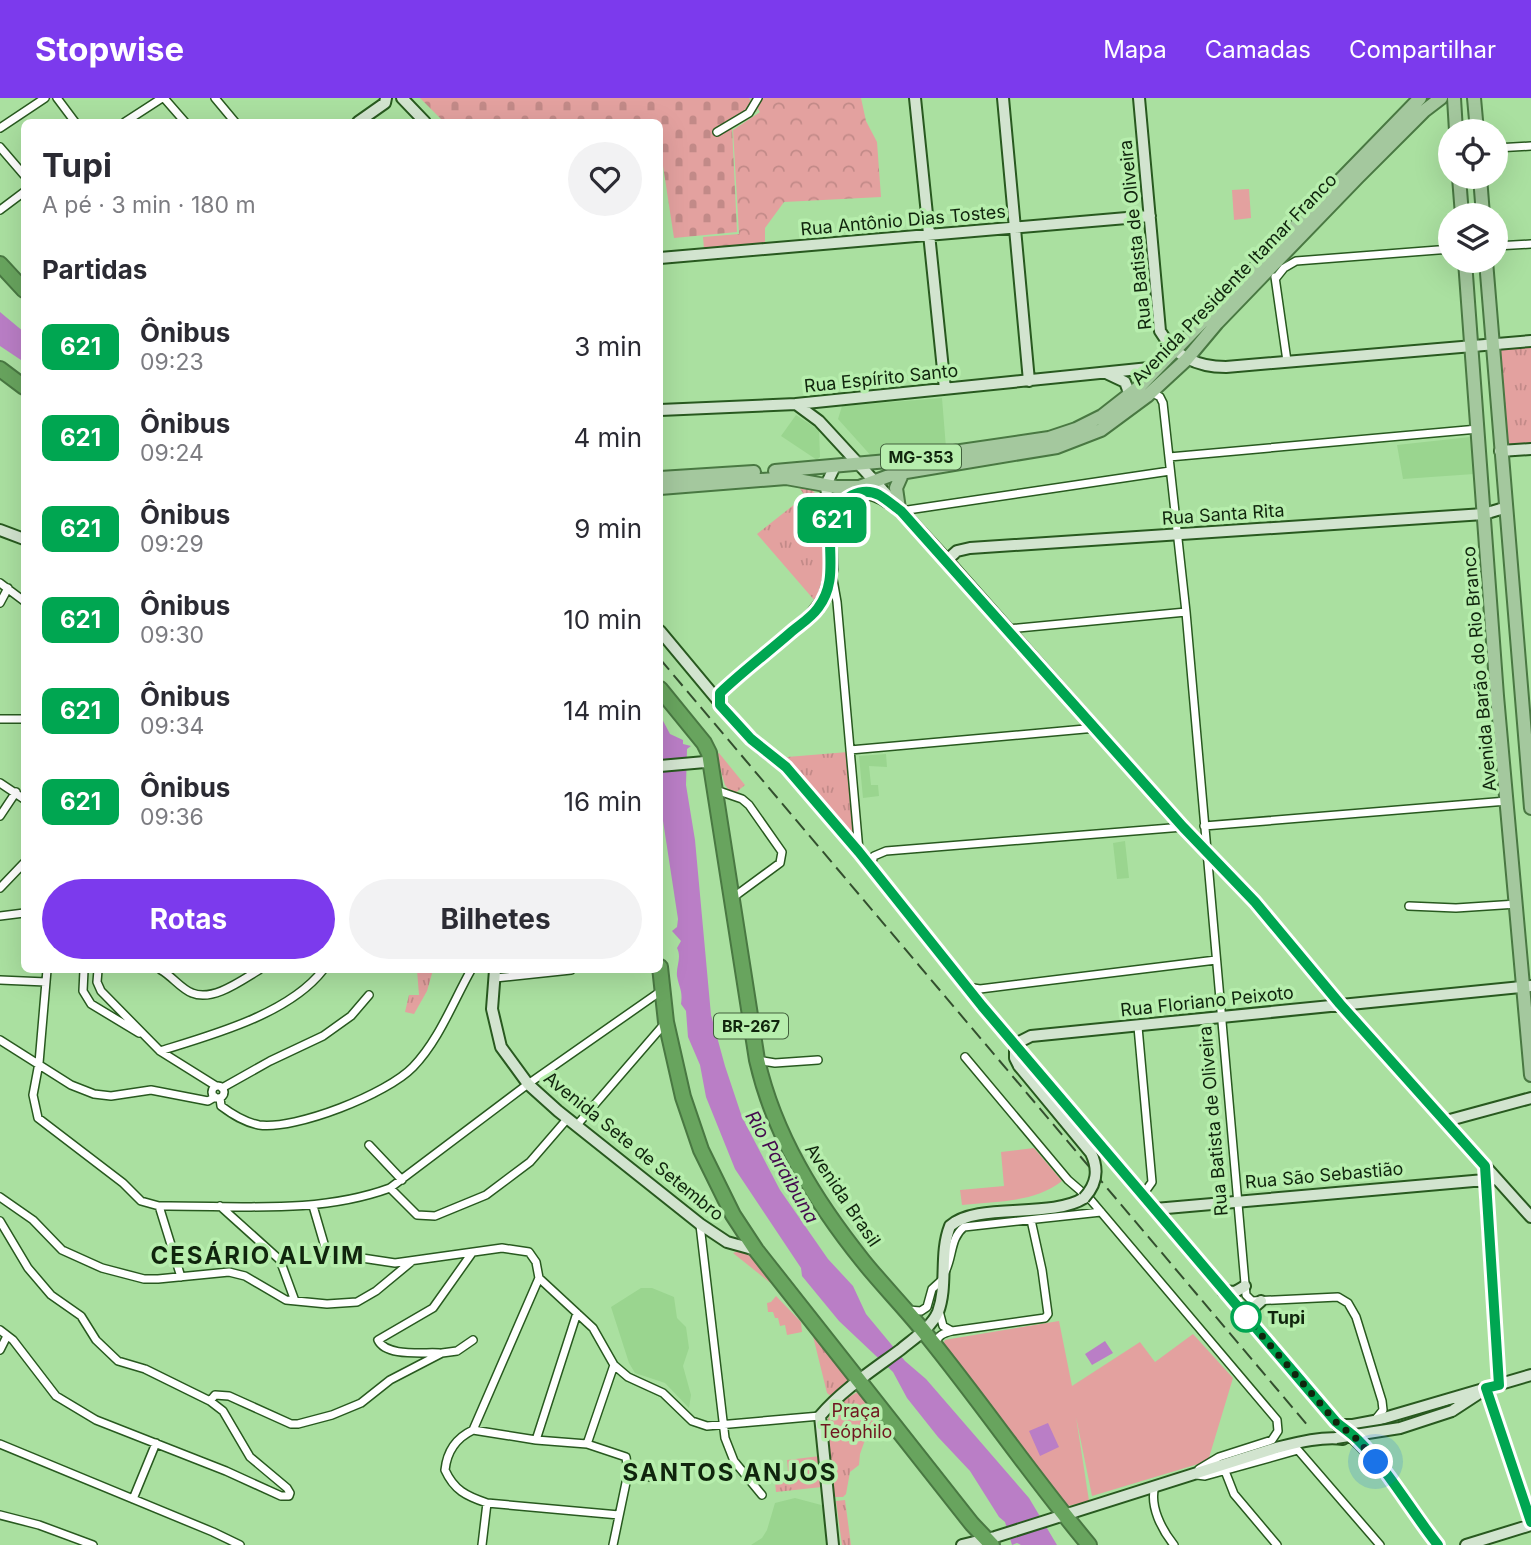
<!DOCTYPE html>
<html lang="pt">
<head>
<meta charset="utf-8">
<style>
	:root { --surface:#fff; --page:#f2f2f3; --text:#2b2b33; --muted:#7c7c81; --accent:#7c3aed }
	body { margin:0; font-family:Inter,sans-serif; background:var(--page); color:var(--text); height:100vh; display:flex; flex-direction:column; font-size:26px; white-space:nowrap }
	* { box-sizing:border-box; margin:0 }
	p { font-size:23px; color:var(--muted) }
	.icon { flex:none; width:38px; height:38px; fill:none; stroke:currentColor; stroke-width:2; stroke-linecap:round; stroke-linejoin:round }
	.map { position:relative; flex:1; overflow:hidden }
	.panel { position:absolute; left:21px; top:21px; width:642px; height:854px; display:flex; flex-direction:column; background:var(--surface); border-radius:10px; box-shadow:0 7px 28px #0002 }
	.panel>* { flex:none }
	.badge { padding:0 14px; border-radius:10px; font-size:24px; line-height:46px }
	.fabs { position:absolute; left:1438px; top:21px; display:grid; gap:14px }
	.fabs a { display:grid; place-items:center; width:70px; height:70px; border-radius:50%; background:var(--surface); box-shadow:0 7px 28px #0002; font-size:35px }
	.you { position:absolute; width:35px; height:35px; margin:-18px; border:5px solid #fff; border-radius:50%; background:#1a73e8; box-shadow:0 0 0 10px #1a73e833 }
	.map>.badge { position:absolute; translate:-50% -50%; box-shadow:0 0 0 4px #fff }
	h2 { padding:0 21px; font-size:26px; line-height:63px }
	.round { display:grid; place-items:center; flex:none; width:74px; height:74px; border-radius:37px; background:var(--page) }
	.headline { display:flex; align-items:center; justify-content:space-between; height:119px; padding:0 21px }
	h1 { font-size:33px; font-weight:700; line-height:52px }
	.action { display:flex; gap:14px; margin-top:auto; padding:14px 21px }
	.action a { flex:1; height:80px; border-radius:42px; background:var(--accent); color:#fff; font-size:28px; font-weight:700; line-height:80px; text-align:center }
	.action a+a { background:var(--page); color:var(--text) }
	ul { padding:0; list-style:none }
	li { display:flex; align-items:center; gap:21px; height:91px; padding:0 21px }
	li div { flex:1 }
	li b { display:block; font-size:26px }
	li em { font-style:normal }
	li .badge { min-width:77px; font-weight:700; text-align:center }
	header { display:flex; align-items:center; gap:42px; box-sizing:border-box; height:98px; padding:0 35px; background:var(--accent); color:#fff }
	header strong { font-size:33px }
	nav { display:flex; gap:38px; margin-inline-start:auto; font-size:24px }
	.map>svg:first-child { display:block }
</style>
</head>
<body>
<header>
<strong>Stopwise</strong>
<nav><a>Mapa</a><a>Camadas</a><a>Compartilhar</a></nav>
</header>
<div class="map">
<svg width="1531" height="1447" viewBox="0 0 1531 1447">
	<defs>
		<pattern id="forest-crowns" width="20" height="18" patternUnits="userSpaceOnUse" patternTransform="scale(1.75)"><rect width="20" height="18" fill="#e3a19f"/><path d="M2 6a3 3 0 1 1 6 0M12 15a3 3 0 1 1 6 0" fill="none" stroke="#c28a88"/></pattern>
		<pattern id="cemetery-stones" width="16" height="16" patternUnits="userSpaceOnUse" patternTransform="scale(1.75)"><rect width="16" height="16" fill="#e3a19f"/><path d="M2 7V4a2 2 0 0 1 4 0v3zM10 15v-3a2 2 0 0 1 4 0v3z" fill="#c28a88"/></pattern>
		<pattern id="park-tufts" width="24" height="20" patternUnits="userSpaceOnUse" patternTransform="scale(1.75)"><rect width="24" height="20" fill="#e3a19f"/><path d="M3 7l-1-3M5 7V3M7 7l1-3M15 17l-1-3M17 17v-4M19 17l1-3" fill="none" stroke="#c28a88"/></pattern>
	</defs>
	<rect width="100%" height="100%" fill="#aae0a0"/>
	<path fill="#9ad58f" d="M942,300L946,350L873,360L838,321L842,308Z
		M796,317L819,332L820,359L817,362L781,338Z
		M1470,339L1474,376L1403,381L1397,347Z
		M886,656L887,669L869,668L871,687H878L879,698L863,700L859,658Z
		M1125,743L1129,780L1117,781L1113,745Z
		M641,1190H652L674,1199L677,1220L686,1229L689,1250L683,1268L691,1297L689,1310L665,1285L635,1275L629,1265L611,1209Z
		M795,1400L825,1408L829,1447H751L762,1440L767,1432L775,1405Z"/>
	<path fill="#e3a19f" d="M1249,91L1251,120L1234,122L1232,92Z
		M1034,1050L1062,1083C1034,1105 997,1103 962,1107L960,1092L1004,1088L1001,1054Z
		M743,1152L755,1156L778,1191L733,1155Z
		M776,1198L801,1224L802,1234L787,1237L785,1227L780,1228L778,1220H775L773,1214H768L767,1205L771,1204Z
		M1059,1223L1072,1288L1140,1244L1155,1264L1193,1236L1233,1280L1208,1363L1092,1398L1076,1319L1089,1403L1068,1408L942,1248L945,1242L950,1241Z"/>
	<path fill="url(#forest-crowns)" d="M751,0H861L866,23L877,44L881,99L784,104L765,130V145L704,151L703,139L739,136L733,32L760,14Z"/>
	<path fill="url(#cemetery-stones)" d="M420,0H749L757,13L732,29L737,134L674,140L660,48V24H444Z"/>
	<path fill="url(#park-tufts)" d="M1531,248V347L1505,349L1498,251Z
		M795,383L811,391L823,403C826,433 835,477 815,503L757,436L805,398Z
		M848,654L856,743L787,659Z
		M719,655L745,687L733,697L725,687L716,657Z
		M417,872H433L427,893L414,916L405,914L409,897H419Z
		M811,1230L851,1284L832,1299L827,1295Z
		M861,1292L892,1332L882,1338L865,1342L860,1356L859,1367L850,1374L846,1396L843,1399H830C829,1381 823,1329 830,1316C836,1305 851,1298 861,1292Z
		M820,1358L822,1389L776,1394L774,1374L788,1373L787,1362Z
		M845,1402L851,1447H842L836,1403Z"/>
	<path fill="#ba7ec6" d="M0,214L24,234V264L0,248Z
		M660,617L670,636L683,642V646L691,648L687,651L686,687L695,742L711,917L725,968L742,1019L780,1092L828,1161L853,1188L866,1216L905,1263L926,1281L1029,1400L1057,1447H1021L1017,1445L1012,1447L1005,1424L999,1419L970,1373L938,1339L907,1300L893,1274L839,1223L802,1178L801,1170L735,1071L706,999L700,967L688,939L686,913L681,906C683,892 679,890 677,878C676,867 682,860 677,850L681,843L672,833L677,829L678,821L660,703Z
		M1105,1243L1113,1255L1092,1267L1085,1256Z
		M1048,1325L1059,1349L1040,1358L1029,1333Z"/>
	<g fill="none" stroke-linecap="round" stroke-linejoin="round">
		<g stroke="#28591f" stroke-width="10">
			<path id="street" d="M57,0L75,24
				M164,0L185,24
				M215,0L235,24
				M125,24L162,0
				M0,30L45,0
				M717,34L749,15L758,0
				M0,49L24,77
				M1496,50L1531,48
				M0,112L24,94
				M1496,148L1531,146
				M1275,179L1287,263
				M1276,180L1284,170L1296,163L1451,151
				M1152,294L1160,299L1163,305L1186,514L1246,1197L1252,1203L1338,1199L1348,1205L1356,1219L1382,1303L1383,1312L1375,1322
				M1169,359L1478,331
				M901,413L1170,373
				M832,476L837,504L859,753
				M0,485L24,503
				M0,505L8,490
				M1008,531L1186,514
				M0,621H24
				M850,652L1096,630
				M0,685L24,701
				M716,692L742,701L749,707L782,754L780,765L731,801
				M0,718L16,694
				M1204,728L1507,703
				M870,769L874,758L886,753L1183,729
				M0,790L24,765
				M1409,808L1456,810L1517,806
				M0,818L24,815
				M47,872L39,965L33,997L38,1020L123,1085L141,1103L159,1108C237,1107 316,1117 390,1090L528,986L661,893
				M84,872L83,893L91,906L139,935
				M98,872L97,884L101,893L160,953L216,988
				M161,872C172,878 181,891 192,895C213,904 242,882 259,872
				M495,880L571,872
				M0,882L46,884
				M967,889L980,891L1216,862
				M1138,929L1152,1084L1147,1091L1141,1094
				M0,942L71,987L94,996L111,998L151,992L208,1003L215,999
				M160,953C212,937 289,916 323,872
				M965,959L1068,1082L1090,1101L1277,1322L1278,1333L1272,1342L1219,1359L1199,1371
				M757,962L775,965L818,962
				M212 994a6 6 0 1 1 12 0a6 6 0 1 1-12 0Z
				M222,990L270,963L323,938L351,918L369,897
				M220,1000L221,1008C233,1017 244,1024 259,1027C296,1032 387,996 413,969C439,942 453,904 471,872
				M577,1027L666,924
				M369,1047L402,1082
				M390,1090L417,1117L435,1118L486,1097L530,1064L568,1020
				M0,1099L33,1122L62,1152L102,1170L144,1181H158L229,1174L245,1178L286,1202L327,1206L357,1204L376,1193L411,1164
				M159,1108L181,1179
				M220,1108L280,1162L295,1203
				M313,1108L325,1149L330,1154L342,1157L395,1165L502,1150L529,1154L536,1164L539,1180
				M0,1123L28,1170L51,1197L81,1218L96,1242L118,1263L145,1271L210,1303L223,1313L250,1359L287,1390L290,1395L289,1398H281L226,1373L96,1322L56,1298L13,1242L0,1232
				M700,1127L725,1340L734,1363L762,1397
				M945,1174C953,1159 950,1140 964,1129L1101,1114
				M907,1212L921,1213L927,1209L932,1191L943,1181
				M939,1213L943,1228L952,1233
				M935,1247C937,1237 944,1235 952,1233L1045,1220L1048,1216L1042,1172L1031,1122
				M0,1252L7,1238
				M439,1255C423,1254 386,1259 378,1242L433,1210L472,1155
				M210,1303L215,1297L229,1298L291,1326H298L332,1317L361,1305L390,1282L442,1255L457,1253L473,1242
				M473,1332L536,1342L587,1346L626,1359L628,1375L662,1381
				M536,1342L577,1215
				M0,1346L213,1434L240,1447
				M587,1346L614,1267
				M1225,1373L1234,1396L1277,1447
				M1197,1377L1205,1378L1298,1352L1380,1447
				M1155,1388C1149,1408 1162,1432 1174,1447
				M133,1401L156,1345
				M0,1417L39,1427L93,1447
				M619,1417L487,1405C466,1398 454,1392 445,1372C447,1353 456,1340 473,1332L539,1180L593,1230L614,1267L628,1279L663,1295L692,1323L707,1328L820,1318
				M482,1447L487,1405
				M613,1447L628,1375"/>
		</g>
		<g stroke="#28591f" stroke-width="14">
			<path id="secondary" d="M402,0L425,24
				M915,0L945,291
				M1003,0L1029,283
				M1139,0L1160,233C1175,259 1197,269 1226,269L1531,243
				M358,24L385,5L386,0
				M660,160L1150,118
				M1108,276L1125,284L1130,297
				M796,306L819,323L947,462L1183,729L1255,804L1340,906L1531,1119
				M660,312L796,306L1159,269
				M1500,353L1531,351
				M831,425C839,395 863,387 887,404
				M0,432L24,441
				M947,462L957,453L970,450L1484,416L1504,410
				M660,533L740,629L762,651L786,669L859,754L966,889L1338,1327C1380,1359 1406,1406 1438,1447
				M719,602L720,595L811,517L824,500L832,471L830,427L826,387L835,368
				M660,668L705,664L711,667
				M495,872L492,911L501,949L528,986L558,1013L700,1126L727,1144L756,1152
				M1019,968L1015,960V946L1031,938L1531,888
				M1446,1023L1531,1000
				M1485,1076L1499,1287
				M1155,1111L1496,1081
				M1223,1193L1235,1194L1245,1188
				M1249,1223L1252,1211L1261,1203
				M1486,1290L1531,1424
				M1452,1313L1478,1296
				M1338,1327H1353L1374,1323L1531,1277
				M833,1447L820,1318C842,1292 873,1272 900,1252C913,1241 931,1230 938,1214C948,1187 939,1156 950,1128C976,1104 1051,1121 1084,1100
				M962,1447L995,1439L1276,1350C1296,1345 1322,1338 1343,1341
				M1466,1447L1531,1427"/>
		</g>
		<g stroke="#497842" stroke-width="16">
			<path id="primary" d="M1454,0L1456,33
				M1474,0L1477,33
				M1459,79L1462,117
				M1480,79L1483,117
				M1465,163L1497,598L1531,977
				M1486,163L1531,710
				M775,373L899,362L1049,340L1076,331L1102,318L1139,289L1420,0
				M660,380L754,374
				M660,390L786,380L836,389H859L894,376L1057,349L1101,332L1147,298L1186,262L1217,225L1358,79L1424,13L1441,0
				M899,411L896,390L903,374"/>
		</g>
		<g stroke="#497842" stroke-width="18">
			<path id="highway" d="M0,166L24,192
				M0,271L24,289
				M660,591L704,645L709,655L757,962C774,1037 815,1103 863,1163C884,1189 908,1213 929,1240C984,1308 1033,1380 1089,1447
				M660,869L666,924L683,999L701,1052L733,1117L756,1152L972,1426L992,1447"/>
		</g>
		<use href="#street" stroke="#fff" stroke-width="7"/>
		<use href="#secondary" stroke="#d2e4cf" stroke-width="10"/>
		<use href="#primary" stroke="#a4c89e" stroke-width="12"/>
		<use href="#highway" stroke="#68a45e" stroke-width="14"/>
		<path stroke="#334f2e" stroke-width="2" stroke-dasharray="14 7" stroke-linecap="butt" d="M660,561L1309,1329"/>
		<g stroke="#28591f" stroke-width="14" stroke-linecap="butt">
			<path id="secondary-bridge" d="M1019,968L1091,1055C1099,1072 1097,1086 1084,1100
				M1336,1340L1400,1330L1452,1313"/>
		</g>
		<use href="#secondary-bridge" stroke="#d2e4cf" stroke-width="10"/>
	</g>
	<g fill="none" stroke-linecap="round" stroke-linejoin="round">
		<g stroke="#fff" stroke-width="16">
			<path id="line" d="M1438,1447C1411,1413 1389,1373 1358,1342C1351,1335 1343,1330 1336,1324L982,908L859,754L786,669L751,641L720,607V595C742,574 767,555 790,535C799,527 811,520 818,510C838,484 827,455 831,426C833,406 858,386 879,397C886,401 894,408 901,413L1183,729L1255,804L1340,906L1485,1068L1499,1287L1486,1290L1531,1424"/>
		</g>
		<use href="#line" stroke="#00a651" stroke-width="10"/>
		<path stroke="#10250d" stroke-width="7" stroke-dasharray="0 12.6" d="M1246,1219L1336,1324L1358,1342L1376,1364"/>
	</g>
	<circle fill="#fff" stroke="#00a651" stroke-width="3.5" cx="1246" cy="1219" r="14"/>
	<g text-anchor="middle" dominant-baseline="central" stroke-width="7" stroke-linejoin="round" paint-order="stroke">
		<g fill="#b7eead" stroke="#42613d" stroke-width="2">
			<rect x="881" y="346.5" width="80" height="25" rx="5"/>
			<rect x="714" y="915.5" width="74" height="25" rx="5"/>
		</g>
		<g font-size="16" font-weight="bold" fill="#10250d">
			<text x="921" y="359">MG-353</text>
			<text x="751" y="928">BR-267</text>
		</g>
		<g font-size="18" fill="#10250d" stroke="#b7eead">
			<text transform="translate(903 122) rotate(-5)">Rua Antônio Dias Tostes</text>
			<text transform="translate(1135 137) rotate(-96)">Rua Batista de Oliveira</text>
			<text transform="translate(1234 181) rotate(-46)">Avenida Presidente Itamar Franco</text>
			<text transform="translate(881 280) rotate(-6)">Rua Espírito Santo</text>
			<text transform="translate(1223 416) rotate(-4)">Rua Santa Rita</text>
			<text transform="translate(1479 571) rotate(-95)">Avenida Barão do Rio Branco</text>
			<text transform="translate(1207 903) rotate(-6)">Rua Floriano Peixoto</text>
			<text transform="translate(1213 1023) rotate(-95)">Rua Batista de Oliveira</text>
			<text transform="translate(634 1048) rotate(39)">Avenida Sete de Setembro</text>
			<text transform="translate(1324 1077) rotate(-5)">Rua São Sebastião</text>
			<text transform="translate(843 1097) rotate(56)">Avenida Brasil</text>
		</g>
		<g font-size="18" font-weight="bold" fill="#10250d" stroke="#b7eead" text-anchor="start">
			<text x="1267" y="1219">Tupi</text>
		</g>
		<g font-size="18" fill="#6f161f" stroke="#b7eead">
			<text x="856" y="1312">Praça<tspan x="856" dy="21">Teóphilo</tspan></text>
		</g>
		<g font-size="19" font-style="italic" fill="#440a4e" stroke="#b7eead">
			<text transform="translate(782 1069) rotate(60)">Rio Paraibuna</text>
		</g>
		<g font-size="24" font-weight="bold" letter-spacing="2" fill="#10250d" stroke="#b7eead">
			<text x="258" y="1157">CESÁRIO ALVIM</text>
			<text x="730" y="1374">SANTOS ANJOS</text>
		</g>
	</g>
</svg>
<div class="fabs">
<a><svg class="icon" aria-label="locate" viewBox="0 0 24 24"><circle cx="12" cy="12" r="6"/><path d="M12 2v4M12 18v4M2 12h4M18 12h4"/></svg></a>
<a><svg class="icon" aria-label="layers" viewBox="0 0 24 24"><path d="M12 4l9 5-9 5-9-5zM3 14l9 5 9-5"/></svg></a>
</div>
<div class="you" style="left:1376px;top:1364px"></div>
<b class="badge" style="left:832px;top:422px;background:#00a651;color:#fff">621</b>
<section class="panel">
<div class="headline"><div><h1>Tupi</h1><p>A pé · 3 min · 180 m</p></div><a class="round"><svg class="icon" aria-label="heart" viewBox="0 0 24 24"><path d="M12 20l-8-8c-3-5 5-10 8-4 3-6 11-1 8 4z"/></svg></a></div>
<h2>Partidas</h2>
<ul>
<li><span class="badge" style="background:#00a651;color:#fff">621</span><div><b>Ônibus</b><p>09:23</p></div><em>3 min</em></li>
<li><span class="badge" style="background:#00a651;color:#fff">621</span><div><b>Ônibus</b><p>09:24</p></div><em>4 min</em></li>
<li><span class="badge" style="background:#00a651;color:#fff">621</span><div><b>Ônibus</b><p>09:29</p></div><em>9 min</em></li>
<li><span class="badge" style="background:#00a651;color:#fff">621</span><div><b>Ônibus</b><p>09:30</p></div><em>10 min</em></li>
<li><span class="badge" style="background:#00a651;color:#fff">621</span><div><b>Ônibus</b><p>09:34</p></div><em>14 min</em></li>
<li><span class="badge" style="background:#00a651;color:#fff">621</span><div><b>Ônibus</b><p>09:36</p></div><em>16 min</em></li>
</ul>
<div class="action"><a>Rotas</a><a>Bilhetes</a></div>
</section>
</div>
</body>
</html>
